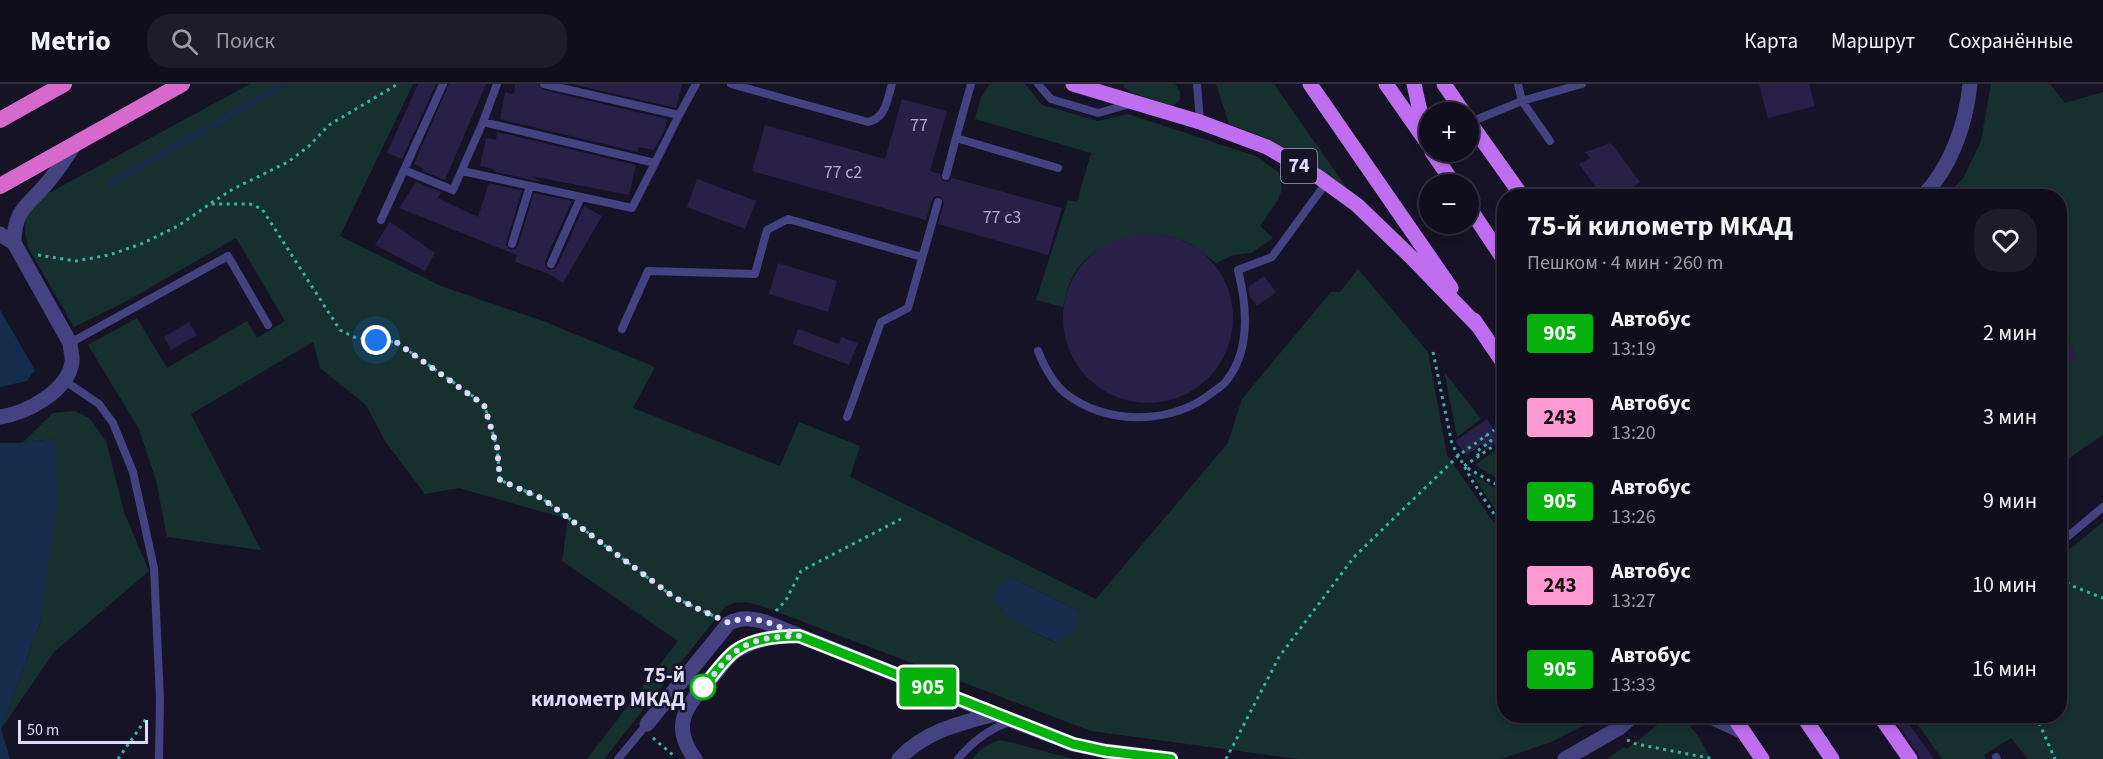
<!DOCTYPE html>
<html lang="ru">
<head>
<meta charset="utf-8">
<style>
	:root { --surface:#100e1d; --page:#1e1c2a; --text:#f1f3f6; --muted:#9c9ca4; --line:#302e3b }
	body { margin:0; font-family:"Source Sans 3",sans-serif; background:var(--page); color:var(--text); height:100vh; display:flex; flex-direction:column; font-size:22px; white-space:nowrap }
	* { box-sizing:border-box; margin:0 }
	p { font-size:20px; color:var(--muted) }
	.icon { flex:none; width:33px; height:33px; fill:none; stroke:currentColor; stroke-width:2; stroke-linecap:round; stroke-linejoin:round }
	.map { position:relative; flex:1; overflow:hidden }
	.details { position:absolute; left:1497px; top:105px; width:570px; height:534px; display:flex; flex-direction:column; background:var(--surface); border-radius:24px; box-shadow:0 3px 9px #0003,0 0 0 2px var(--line) }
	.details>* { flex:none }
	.badge { padding:0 12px; border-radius:4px; font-size:21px; line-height:39px }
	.buttons { position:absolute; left:1419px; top:18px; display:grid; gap:12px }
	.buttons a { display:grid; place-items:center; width:60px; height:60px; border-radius:50%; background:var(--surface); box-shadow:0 3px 9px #0003,0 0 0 2px var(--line); font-size:30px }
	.scale { position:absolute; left:18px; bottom:15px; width:130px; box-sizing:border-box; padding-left:6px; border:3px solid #dfdcfb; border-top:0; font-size:16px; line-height:21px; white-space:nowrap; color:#dfdcfb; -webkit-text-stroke:4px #161327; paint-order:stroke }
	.you { position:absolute; width:30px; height:30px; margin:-15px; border:4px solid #fff; border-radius:50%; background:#1a73e8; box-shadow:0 0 0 9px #1a73e833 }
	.map>.badge { position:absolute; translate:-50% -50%; box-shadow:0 0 0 3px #fff }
	.round { display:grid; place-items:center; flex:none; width:63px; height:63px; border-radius:24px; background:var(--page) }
	.head { display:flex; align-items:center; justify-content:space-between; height:102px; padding:0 30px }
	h1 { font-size:28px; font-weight:700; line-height:45px }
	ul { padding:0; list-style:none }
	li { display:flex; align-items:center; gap:18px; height:84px; padding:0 30px }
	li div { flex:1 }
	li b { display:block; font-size:22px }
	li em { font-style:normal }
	li .badge { min-width:66px; font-weight:700; text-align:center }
	header { display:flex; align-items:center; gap:36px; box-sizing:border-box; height:84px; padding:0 30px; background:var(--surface); border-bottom:2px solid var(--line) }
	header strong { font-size:28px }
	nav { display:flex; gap:33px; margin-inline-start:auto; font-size:21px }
	.search { width:420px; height:54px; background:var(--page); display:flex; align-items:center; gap:15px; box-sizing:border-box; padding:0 21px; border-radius:24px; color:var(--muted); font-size:22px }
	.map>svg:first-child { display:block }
</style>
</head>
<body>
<header>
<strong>Metrio</strong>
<div class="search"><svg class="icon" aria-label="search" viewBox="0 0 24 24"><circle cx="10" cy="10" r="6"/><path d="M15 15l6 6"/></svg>Поиск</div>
<nav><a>Карта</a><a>Маршрут</a><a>Сохранённые</a></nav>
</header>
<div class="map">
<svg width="2103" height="675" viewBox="0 0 2103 675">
	<rect width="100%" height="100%" fill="#161327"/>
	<path fill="#16302f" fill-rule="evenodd" d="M250,0H413L340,152L441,202L543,237L655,283L633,324L780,382L799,338L860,362L850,393L1096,515L1228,359L1242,315L1331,208H1340L1358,185L1428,268L1447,371L1504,453V632H1600L1601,633L1551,658L1501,675H1298L1091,647L759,521C746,518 737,516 725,523L604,675H587L678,557L562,477L568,435L459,404L425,410L385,357L366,321L320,284L313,258L191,330L261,466L167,453L156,396L139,345L88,261L137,234L167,284L247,237L257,254L285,237L236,154L127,217L74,243L29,165L25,150L26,133L33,119L49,109ZM1014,495L1079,527L1056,559L1037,550L999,524Z
		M990,0H1025L1042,21L1098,37L1128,30L1258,73L1279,89L1282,105L1278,116L1260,142L1273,154L1251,169L1233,171L1216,179C1205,171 1195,161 1182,156C1143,140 1089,157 1071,196C1067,204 1066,214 1063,223L1036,216L1068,116L1077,118L1091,69L975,35L981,13Z
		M1124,0H1175L1180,8V16L1172,22L1130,8L1124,3Z
		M1216,0H1274L1348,106L1291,67L1267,54L1229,40Z
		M1991,0H2050L2065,19L2103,8V351L2060,380V112H1946L1964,93L1981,57Z
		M1444,288L1481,335L1457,353L1444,287Z
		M75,327L89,334L106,357L124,428L149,487L54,568L1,645L40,539L54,355L22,359L53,329Z
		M1504,360V399L1475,381Z
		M1472,390L1504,410V439Z
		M2103,438V675H2028L2011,654L1984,671L1986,675H1942L1912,632H2060V473Z
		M1669,632C1690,632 1702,659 1711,675H1607L1624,663L1627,665Z
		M1002,656L1073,675H972C981,665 989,658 1002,656Z"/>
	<path fill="#162c4c" d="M0,226L35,286L27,297L0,303Z
		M54,355L58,413L40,539L1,645L10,675H0V359H22Z
		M1014,495L1079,527L1078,543L1057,559C1035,549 1007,536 993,516L998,501Z"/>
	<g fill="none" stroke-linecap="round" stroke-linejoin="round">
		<path stroke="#162c4c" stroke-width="5" d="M110,100L285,0"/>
	</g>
	<path fill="#282046" d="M418,0H436L402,75L387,69Z
		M449,0H486L445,96L423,87L424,85L414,80Z
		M515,0H538L543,6L667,35L665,45L654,66L639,63L638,68L500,35L505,8L514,10Z
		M572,0H682L676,24Z
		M1759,0H1809L1815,22L1768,34Z
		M902,15L947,27L930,87L940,90L942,97L948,98L952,94L1062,124L1048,171L938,140L944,119L940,112H936L932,116L926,136L752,87L765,41L885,75Z
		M497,48L636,81L629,111L531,92L541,98L493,87L494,85L480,82L486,54L496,56Z
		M1611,59L1640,98L1621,112H1602L1579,80L1590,74L1585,68Z
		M697,95L756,117L745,145L687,123Z
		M416,98L441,108L438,114L478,133L489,99L522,107L506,158L507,164L511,166L516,165L518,162L534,109L572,117L545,177L546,183L549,186L554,185L557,183L584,122L602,132L563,199L549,190L515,178L517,171L399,124Z
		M390,138L435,169L425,187L375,161Z
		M1063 234a85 85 0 1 1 170 0a85 85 0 1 1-170 0Z
		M778,179L837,197L828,228L769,210Z
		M1264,192L1276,208L1257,222L1250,213L1248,203Z
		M2060,235L2077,276L2060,283Z
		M189,238L197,251L171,266L164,253Z
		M798,245L839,260L841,253L858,259L849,281L793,260Z
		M1487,335L1501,355L1486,366L1482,360L1466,372L1455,357Z
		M1899,632H1903L1934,675H1920L1918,669L1894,635Z"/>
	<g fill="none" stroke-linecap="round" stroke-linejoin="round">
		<path stroke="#3dafa7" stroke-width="3" stroke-dasharray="3 4.5" stroke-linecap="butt" d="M1900,112L1909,103
			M211,119L233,105L288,78L309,62L329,41L398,0
			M38,171L76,177L109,171L141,160L178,142L210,120H250L262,125L340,246L356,254L396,258L484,320L497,363L500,396L543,415L675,514L714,532
			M1433,268L1452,360L1473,398L1504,445
			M1504,355L1464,382L1504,405
			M1479,372L1476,368L1491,357L1486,351
			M2060,495L2075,503L2103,514
			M776,527L786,516L801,487L901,435
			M2036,632L2055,675
			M653,654L673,671
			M1627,656L1636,660L1714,675
			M118,675L146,635
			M1226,675L1279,573L1354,473L1459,371L1494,346"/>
		<path stroke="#444281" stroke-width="8" d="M443,0L404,86L453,106L483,38L655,79L679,31L544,0
			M731,0L868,38C886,34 887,16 892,0
			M971,0L956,54L1058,84
			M1038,0L1051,15L1098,29L1130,20
			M1197,0L1200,38
			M1518,0L1522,17L1550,57
			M679,31L696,0
			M483,38L497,0
			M1468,39L1522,17L1582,0
			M462,87L632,124L655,79
			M946,92L956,54
			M381,136L404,86
			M512,160L530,102
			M551,180L581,113
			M622,245L648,187L755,190L767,146L788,135L922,173
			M70,259L228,172L268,241
			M1038,267C1044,282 1052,298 1065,309C1106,342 1173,341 1213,308C1218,304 1224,301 1227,296C1251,265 1247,222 1238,186L1272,173L1326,99
			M65,297L99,320L113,339L133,388L154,484L160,615L159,675
			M847,333L881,238L908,224L938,118
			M2060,459L2103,423
			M1996,673L1997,675
			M618,675L647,640
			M958,675C972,658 988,645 1010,638"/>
		<path stroke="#444281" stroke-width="15" d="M0,150L14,159L70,259C70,265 73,273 72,278C68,307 27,329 0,333
			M14,159C14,125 28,122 47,99C58,87 66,73 75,60
			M1709,632L1743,648
			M647,640L729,539C742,533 751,534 765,538L995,630L1073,660L1105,667L1171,675
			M695,675C668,639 689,619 714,591C720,584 727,573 736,567C753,556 774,552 793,552
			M899,675C925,647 960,639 995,630
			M1565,675L1619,644L1633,632"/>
		<path stroke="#444281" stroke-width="15" d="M1923,112C1951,83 1966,40 1970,0"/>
		<path stroke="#bf6ef0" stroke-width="15" d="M1073,0L1200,38L1267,63L1317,92L1357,121L1411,173L1478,242
			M1310,0L1451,204
			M1386,0L1430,63
			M1414,0L1425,50
			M1444,0L1463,28
			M1432,68L1454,100
			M1468,122L1504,176
			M1474,236L1504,280
			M1733,632L1762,675
			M1803,632L1832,675
			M1880,632L1910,675"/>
		<path stroke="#d768cc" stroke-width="16" d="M0,36L64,0
			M0,102L182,0"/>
		<path stroke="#bf6ef0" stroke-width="15" d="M1468,36L1522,112"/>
	</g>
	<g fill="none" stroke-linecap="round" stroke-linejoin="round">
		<g stroke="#fff" stroke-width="14">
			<path id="line" d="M703,603C713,592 723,576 735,567C753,554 778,552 799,552L1073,660L1105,667L1171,675"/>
		</g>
		<use href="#line" stroke="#05b10d" stroke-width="9"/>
		<path stroke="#dfdcfb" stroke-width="6" stroke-dasharray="0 10.8" d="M376,256L396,258L484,321L497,363L500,396L543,415L675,514L729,539C753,528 777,542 799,552C778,552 753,554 735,568C723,577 713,593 703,603"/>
	</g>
	<circle fill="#fff" stroke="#05b10d" stroke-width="3" cx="703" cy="603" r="12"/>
	<g text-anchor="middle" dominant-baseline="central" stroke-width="5" stroke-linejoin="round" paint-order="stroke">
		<g font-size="18" fill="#b1adce">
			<text x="919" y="41">77</text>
			<text x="843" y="88">77 с2</text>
			<text x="1002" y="133">77 с3</text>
		</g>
		<rect fill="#161327" stroke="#a3a0bb" stroke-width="1.5" x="1281" y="65" width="36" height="34" rx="4.5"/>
		<g font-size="20" font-weight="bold" fill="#dfdcfb">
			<text x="1299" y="82">74</text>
		</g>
		<g font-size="21" font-weight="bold" fill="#dfdcfb" stroke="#161327" text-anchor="end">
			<text x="685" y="591">75-й<tspan x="685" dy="24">километр МКАД</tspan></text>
		</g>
	</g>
</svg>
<div class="buttons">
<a>+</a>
<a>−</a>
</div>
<div class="scale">50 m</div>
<div class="you" style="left:376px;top:256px"></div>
<b class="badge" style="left:928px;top:603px;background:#05b10d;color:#fff">905</b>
<section class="details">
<div class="head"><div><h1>75-й километр МКАД</h1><p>Пешком · 4 мин · 260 m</p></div><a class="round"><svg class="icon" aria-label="heart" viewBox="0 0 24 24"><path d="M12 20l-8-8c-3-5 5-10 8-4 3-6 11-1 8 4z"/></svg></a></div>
<ul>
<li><span class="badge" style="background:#05b10d;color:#fff">905</span><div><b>Автобус</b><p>13:19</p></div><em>2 мин</em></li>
<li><span class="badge" style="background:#ff9ad2;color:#111">243</span><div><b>Автобус</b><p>13:20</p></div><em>3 мин</em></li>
<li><span class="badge" style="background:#05b10d;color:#fff">905</span><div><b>Автобус</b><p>13:26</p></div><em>9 мин</em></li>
<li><span class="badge" style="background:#ff9ad2;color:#111">243</span><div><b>Автобус</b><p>13:27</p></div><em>10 мин</em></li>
<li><span class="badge" style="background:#05b10d;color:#fff">905</span><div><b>Автобус</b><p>13:33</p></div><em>16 мин</em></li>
</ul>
</section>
</div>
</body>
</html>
